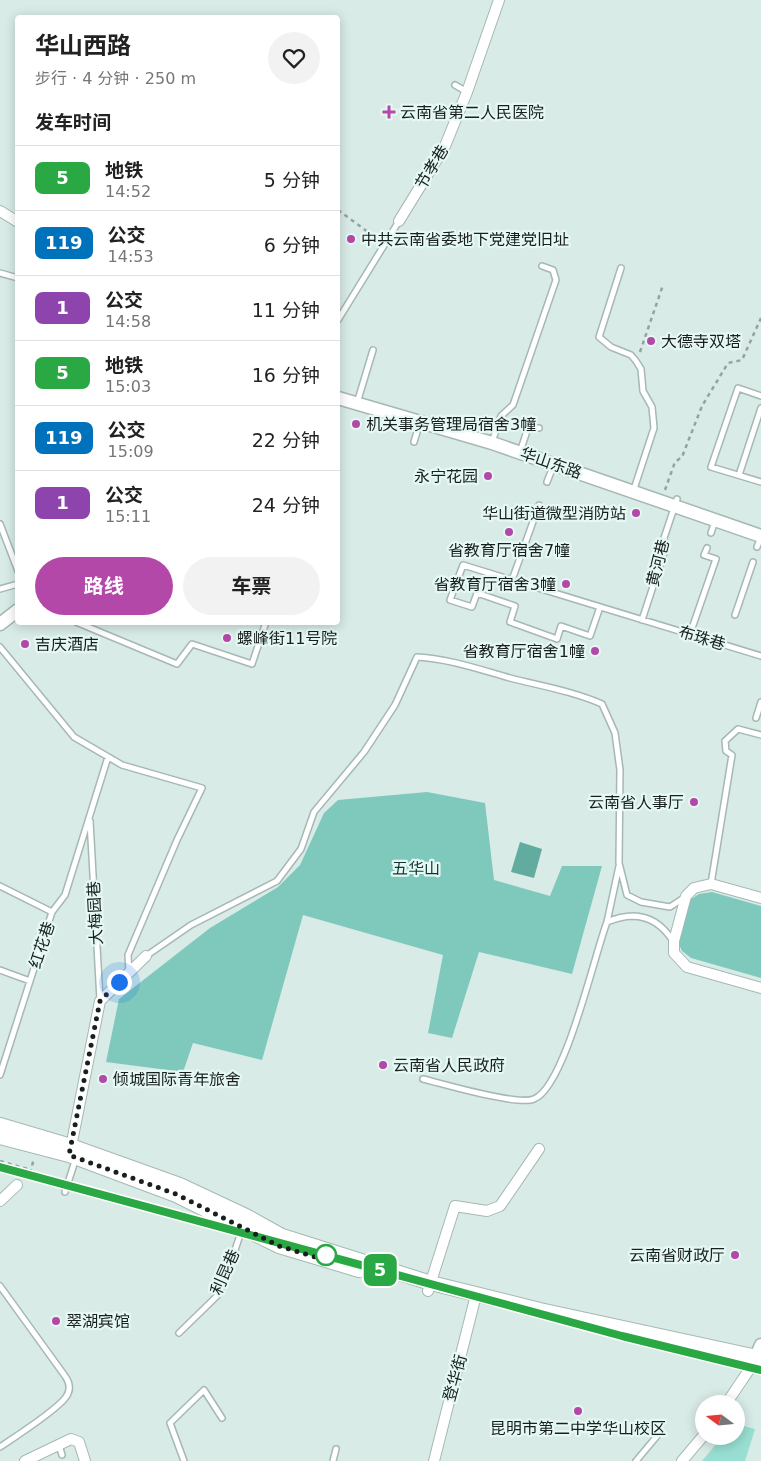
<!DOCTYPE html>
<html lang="zh">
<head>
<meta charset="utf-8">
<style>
	:root { --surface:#fff; --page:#f2f2f2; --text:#222; --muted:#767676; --line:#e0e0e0; --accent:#b448a9 }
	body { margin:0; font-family:"DejaVu Sans","Noto Sans SC",sans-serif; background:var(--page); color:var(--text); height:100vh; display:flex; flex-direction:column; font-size:19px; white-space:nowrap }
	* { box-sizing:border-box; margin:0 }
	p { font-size:16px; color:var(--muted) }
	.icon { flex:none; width:28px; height:28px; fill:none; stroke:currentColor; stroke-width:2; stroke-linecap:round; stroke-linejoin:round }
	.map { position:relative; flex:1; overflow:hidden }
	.drawer { position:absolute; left:15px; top:15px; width:325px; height:610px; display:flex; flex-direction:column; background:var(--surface); border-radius:5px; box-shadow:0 2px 12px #0003 }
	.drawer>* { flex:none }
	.badge { padding:0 10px; border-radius:8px; font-size:18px; line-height:32px }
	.needle { width:32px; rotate:286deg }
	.fabs { position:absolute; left:695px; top:1395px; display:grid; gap:10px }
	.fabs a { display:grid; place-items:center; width:50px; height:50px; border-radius:50%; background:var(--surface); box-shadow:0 2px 12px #0003; font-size:25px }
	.you { position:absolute; width:25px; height:25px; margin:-12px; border:4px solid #fff; border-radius:50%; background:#1a73e8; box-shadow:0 0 0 8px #1a73e833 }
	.map>.badge { position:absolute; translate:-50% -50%; box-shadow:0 0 0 2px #fff }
	h2 { padding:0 20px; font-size:19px; line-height:45px }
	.round { display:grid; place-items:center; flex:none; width:52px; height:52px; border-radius:26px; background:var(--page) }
	.summary { display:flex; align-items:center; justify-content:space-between; height:85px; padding:0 20px }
	h1 { font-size:24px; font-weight:700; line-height:38px }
	.button { display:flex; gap:10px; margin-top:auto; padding:10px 20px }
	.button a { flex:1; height:58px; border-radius:30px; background:var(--accent); color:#fff; font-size:20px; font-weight:700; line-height:58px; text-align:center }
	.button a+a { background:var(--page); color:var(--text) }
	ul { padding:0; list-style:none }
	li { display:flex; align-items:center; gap:15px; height:65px; padding:0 20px; border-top:1px solid var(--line) }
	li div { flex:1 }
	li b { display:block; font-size:19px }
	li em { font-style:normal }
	li .badge { min-width:55px; font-weight:700; text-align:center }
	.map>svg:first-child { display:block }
</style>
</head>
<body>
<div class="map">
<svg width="761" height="1461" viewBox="0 0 761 1461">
	<rect width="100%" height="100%" fill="#d8ebe7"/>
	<path fill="#98dfd2" d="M736,1424L755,1429L745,1461H702L723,1436H736Z"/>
	<path fill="#7fc9bc" d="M427,792L485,803L494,880L550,896L562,866H602L572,974L479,952L452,1038L428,1033L443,955L303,915L262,1060L193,1043L183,1072L106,1062L119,999L210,928L278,887L300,865L324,813L338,800Z
		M712,892L761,906V978L691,958L682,951L678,942L690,900L699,894Z"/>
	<path fill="#62ab9f" d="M520,842L542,849L534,878L511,872Z"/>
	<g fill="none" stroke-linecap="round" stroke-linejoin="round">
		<g stroke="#a6b8b4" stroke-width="8">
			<path id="service" d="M455,85L467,92
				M621,268L599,337L611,347L631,355L636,361L641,369L643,391L652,407L654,428L633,492
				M0,273L18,278
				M338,320L399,221
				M761,396L738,388L711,467L761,482
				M357,403L373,350
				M414,442L420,422
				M492,442L501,416L513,405L556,280L553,270L542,266
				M520,452L528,428H539
				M739,475L761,408
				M547,482L554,464
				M0,524L18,571
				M711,533L715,521
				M757,547L761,537
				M512,580L539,505
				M0,589L18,584
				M600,607L590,636L561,626L557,639L510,622L515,606L477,593L472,607L450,600L463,565L761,656
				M735,615L753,562
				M642,620L665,550L664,538L677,499
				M76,622L177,664L192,644L252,664L266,622
				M690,634L716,559L704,555L707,548
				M0,647L74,737L122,765L202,788L177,840L128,955L129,972
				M756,718L761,702
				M90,821L100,1000
				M711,884L732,755L726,751L725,741L738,729L761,735
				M0,886L52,912
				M607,922L619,866
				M146,956L191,925L277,881L301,849L314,812L364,752L395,705L417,657C450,659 478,669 510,678C541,686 572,691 602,704L615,733L620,770L619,863L627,895L641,902L670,907L685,897
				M0,970L30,981
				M0,1075L52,912L65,895L108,757
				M423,1079C444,1084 518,1106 534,1099C565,1087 594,956 607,922C635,910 657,916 673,941
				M65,1192L76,1158
				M0,1286L65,1376C70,1383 71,1390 66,1397C57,1410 15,1437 0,1447
				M179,1333L217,1296L225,1280L242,1229
				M59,1445L62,1455
				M184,1461L170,1423L204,1390L222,1418
				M333,1461L336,1449
				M636,1461L657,1436"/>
		</g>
		<g stroke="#a6b8b4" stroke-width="12">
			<path id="minor" d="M0,211L18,222
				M399,221L445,146L467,92L499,0
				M761,898L711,884L694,888L686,896L674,941V953L687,967L761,988
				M70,1152L100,1001L146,956
				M0,1201L17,1185
				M428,1291L455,1206L487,1211L500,1206L539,1149
				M726,1404L753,1364
				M25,1461L71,1439L79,1442L85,1461
				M434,1461L476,1295
				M682,1461L704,1435"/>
		</g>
		<g stroke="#a6b8b4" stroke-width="15">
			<path id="tertiary" d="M338,398L492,443L761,536
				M0,624L18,610
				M753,1364L761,1345"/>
		</g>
		<g stroke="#a6b8b4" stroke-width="16">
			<path id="secondary" d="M0,1125L71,1146L180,1185L246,1216L282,1236L431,1283L540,1310L761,1358
				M0,1137L69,1155L176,1195L279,1246L359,1270"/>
		</g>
		<path stroke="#95a3a0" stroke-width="2.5" stroke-dasharray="4 4" stroke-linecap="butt" d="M338,210L379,240
			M640,352L663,285
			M665,490L675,462L682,457L702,406L728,363L742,360L761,318
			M0,1161L31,1170
			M24,1179L31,1170L34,1158"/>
		<use href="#service" stroke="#fff" stroke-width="5"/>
		<use href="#minor" stroke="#fff" stroke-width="10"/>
		<use href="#tertiary" stroke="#fff" stroke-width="12"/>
		<use href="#secondary" stroke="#fff" stroke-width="14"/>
	</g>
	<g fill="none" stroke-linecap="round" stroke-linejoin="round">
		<g stroke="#fff" stroke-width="11">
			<path id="line" d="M0,1167L622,1336L761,1370"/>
		</g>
		<use href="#line" stroke="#2aa844" stroke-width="8"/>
		<path stroke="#181f1d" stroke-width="5" stroke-dasharray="0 9" d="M119,982L100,1001L69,1155L176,1194L279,1246L325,1260L326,1255"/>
	</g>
	<g fill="#b448a9" stroke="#e5f8f4" stroke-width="2">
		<path d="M386.5 104.5h5v5h5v5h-5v5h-5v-5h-5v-5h5z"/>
		<circle cx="351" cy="239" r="5"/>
		<circle cx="651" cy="341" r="5"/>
		<circle cx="356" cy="424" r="5"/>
		<circle cx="488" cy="476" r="5"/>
		<circle cx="636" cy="513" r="5"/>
		<circle cx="509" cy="532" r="5"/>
		<circle cx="566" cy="584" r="5"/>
		<circle cx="227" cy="638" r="5"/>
		<circle cx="25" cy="644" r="5"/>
		<circle cx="595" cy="651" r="5"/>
		<circle cx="694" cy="802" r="5"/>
		<circle cx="383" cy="1065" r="5"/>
		<circle cx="103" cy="1079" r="5"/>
		<circle cx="735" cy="1255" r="5"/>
		<circle cx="56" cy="1321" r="5"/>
		<circle cx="578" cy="1411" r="5"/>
	</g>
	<circle fill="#fff" stroke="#2aa844" stroke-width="2.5" cx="326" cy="1255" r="10"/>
	<g text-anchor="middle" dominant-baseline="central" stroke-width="4.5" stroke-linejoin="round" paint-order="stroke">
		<g font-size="16" fill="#181f1d" stroke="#e5f8f4" text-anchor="start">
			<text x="400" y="112">云南省第二人民医院</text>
			<text x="361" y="239">中共云南省委地下党建党旧址</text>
			<text x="661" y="341">大德寺双塔</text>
			<text x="366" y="424">机关事务管理局宿舍3幢</text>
			<text x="478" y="476" text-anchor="end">永宁花园</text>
			<text x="626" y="513" text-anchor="end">华山街道微型消防站</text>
			<text x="509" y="550" text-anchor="middle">省教育厅宿舍7幢</text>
			<text x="556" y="584" text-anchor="end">省教育厅宿舍3幢</text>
			<text x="237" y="638">螺峰街11号院</text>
			<text x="35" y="644">吉庆酒店</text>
			<text x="585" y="651" text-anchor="end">省教育厅宿舍1幢</text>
			<text x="684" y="802" text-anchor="end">云南省人事厅</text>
			<text x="393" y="1065">云南省人民政府</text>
			<text x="113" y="1079">倾城国际青年旅舍</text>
			<text x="725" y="1255" text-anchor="end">云南省财政厅</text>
			<text x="66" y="1321">翠湖宾馆</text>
			<text x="578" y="1428" text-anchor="middle">昆明市第二中学华山校区</text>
		</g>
		<g font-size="16" fill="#181f1d" stroke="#e5f8f4">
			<text transform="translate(432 167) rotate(-59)">节孝巷</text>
			<text transform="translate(551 463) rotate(19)">华山东路</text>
			<text transform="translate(658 563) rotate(-76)">黄河巷</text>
			<text transform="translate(702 638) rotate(17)">布珠巷</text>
			<text transform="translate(95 913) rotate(-93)">大梅园巷</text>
			<text transform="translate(42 945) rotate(-72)">红花巷</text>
			<text transform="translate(225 1272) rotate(-66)">利昆巷</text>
			<text transform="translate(455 1378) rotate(-75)">登华街</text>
		</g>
		<g font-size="16" fill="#11352f" stroke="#e5f8f4">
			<text x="416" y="868">五华山</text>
		</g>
	</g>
</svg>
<div class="fabs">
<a><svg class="needle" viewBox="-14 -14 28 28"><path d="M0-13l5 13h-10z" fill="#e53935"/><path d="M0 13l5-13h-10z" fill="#767676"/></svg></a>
</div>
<div class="you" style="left:119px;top:982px"></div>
<b class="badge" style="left:380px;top:1270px;background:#2aa844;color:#fff">5</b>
<section class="drawer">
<div class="summary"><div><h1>华山西路</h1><p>步行 · 4 分钟 · 250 m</p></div><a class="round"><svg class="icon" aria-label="heart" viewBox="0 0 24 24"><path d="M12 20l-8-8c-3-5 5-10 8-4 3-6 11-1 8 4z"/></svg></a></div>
<h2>发车时间</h2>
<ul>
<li><span class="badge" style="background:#2aa844;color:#fff">5</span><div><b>地铁</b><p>14:52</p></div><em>5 分钟</em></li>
<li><span class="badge" style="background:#0072bc;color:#fff">119</span><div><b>公交</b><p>14:53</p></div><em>6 分钟</em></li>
<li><span class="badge" style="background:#8e44ad;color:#fff">1</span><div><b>公交</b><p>14:58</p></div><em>11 分钟</em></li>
<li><span class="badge" style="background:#2aa844;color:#fff">5</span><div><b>地铁</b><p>15:03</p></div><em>16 分钟</em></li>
<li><span class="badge" style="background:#0072bc;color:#fff">119</span><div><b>公交</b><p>15:09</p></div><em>22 分钟</em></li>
<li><span class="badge" style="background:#8e44ad;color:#fff">1</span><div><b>公交</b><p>15:11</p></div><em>24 分钟</em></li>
</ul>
<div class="button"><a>路线</a><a>车票</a></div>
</section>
</div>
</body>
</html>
